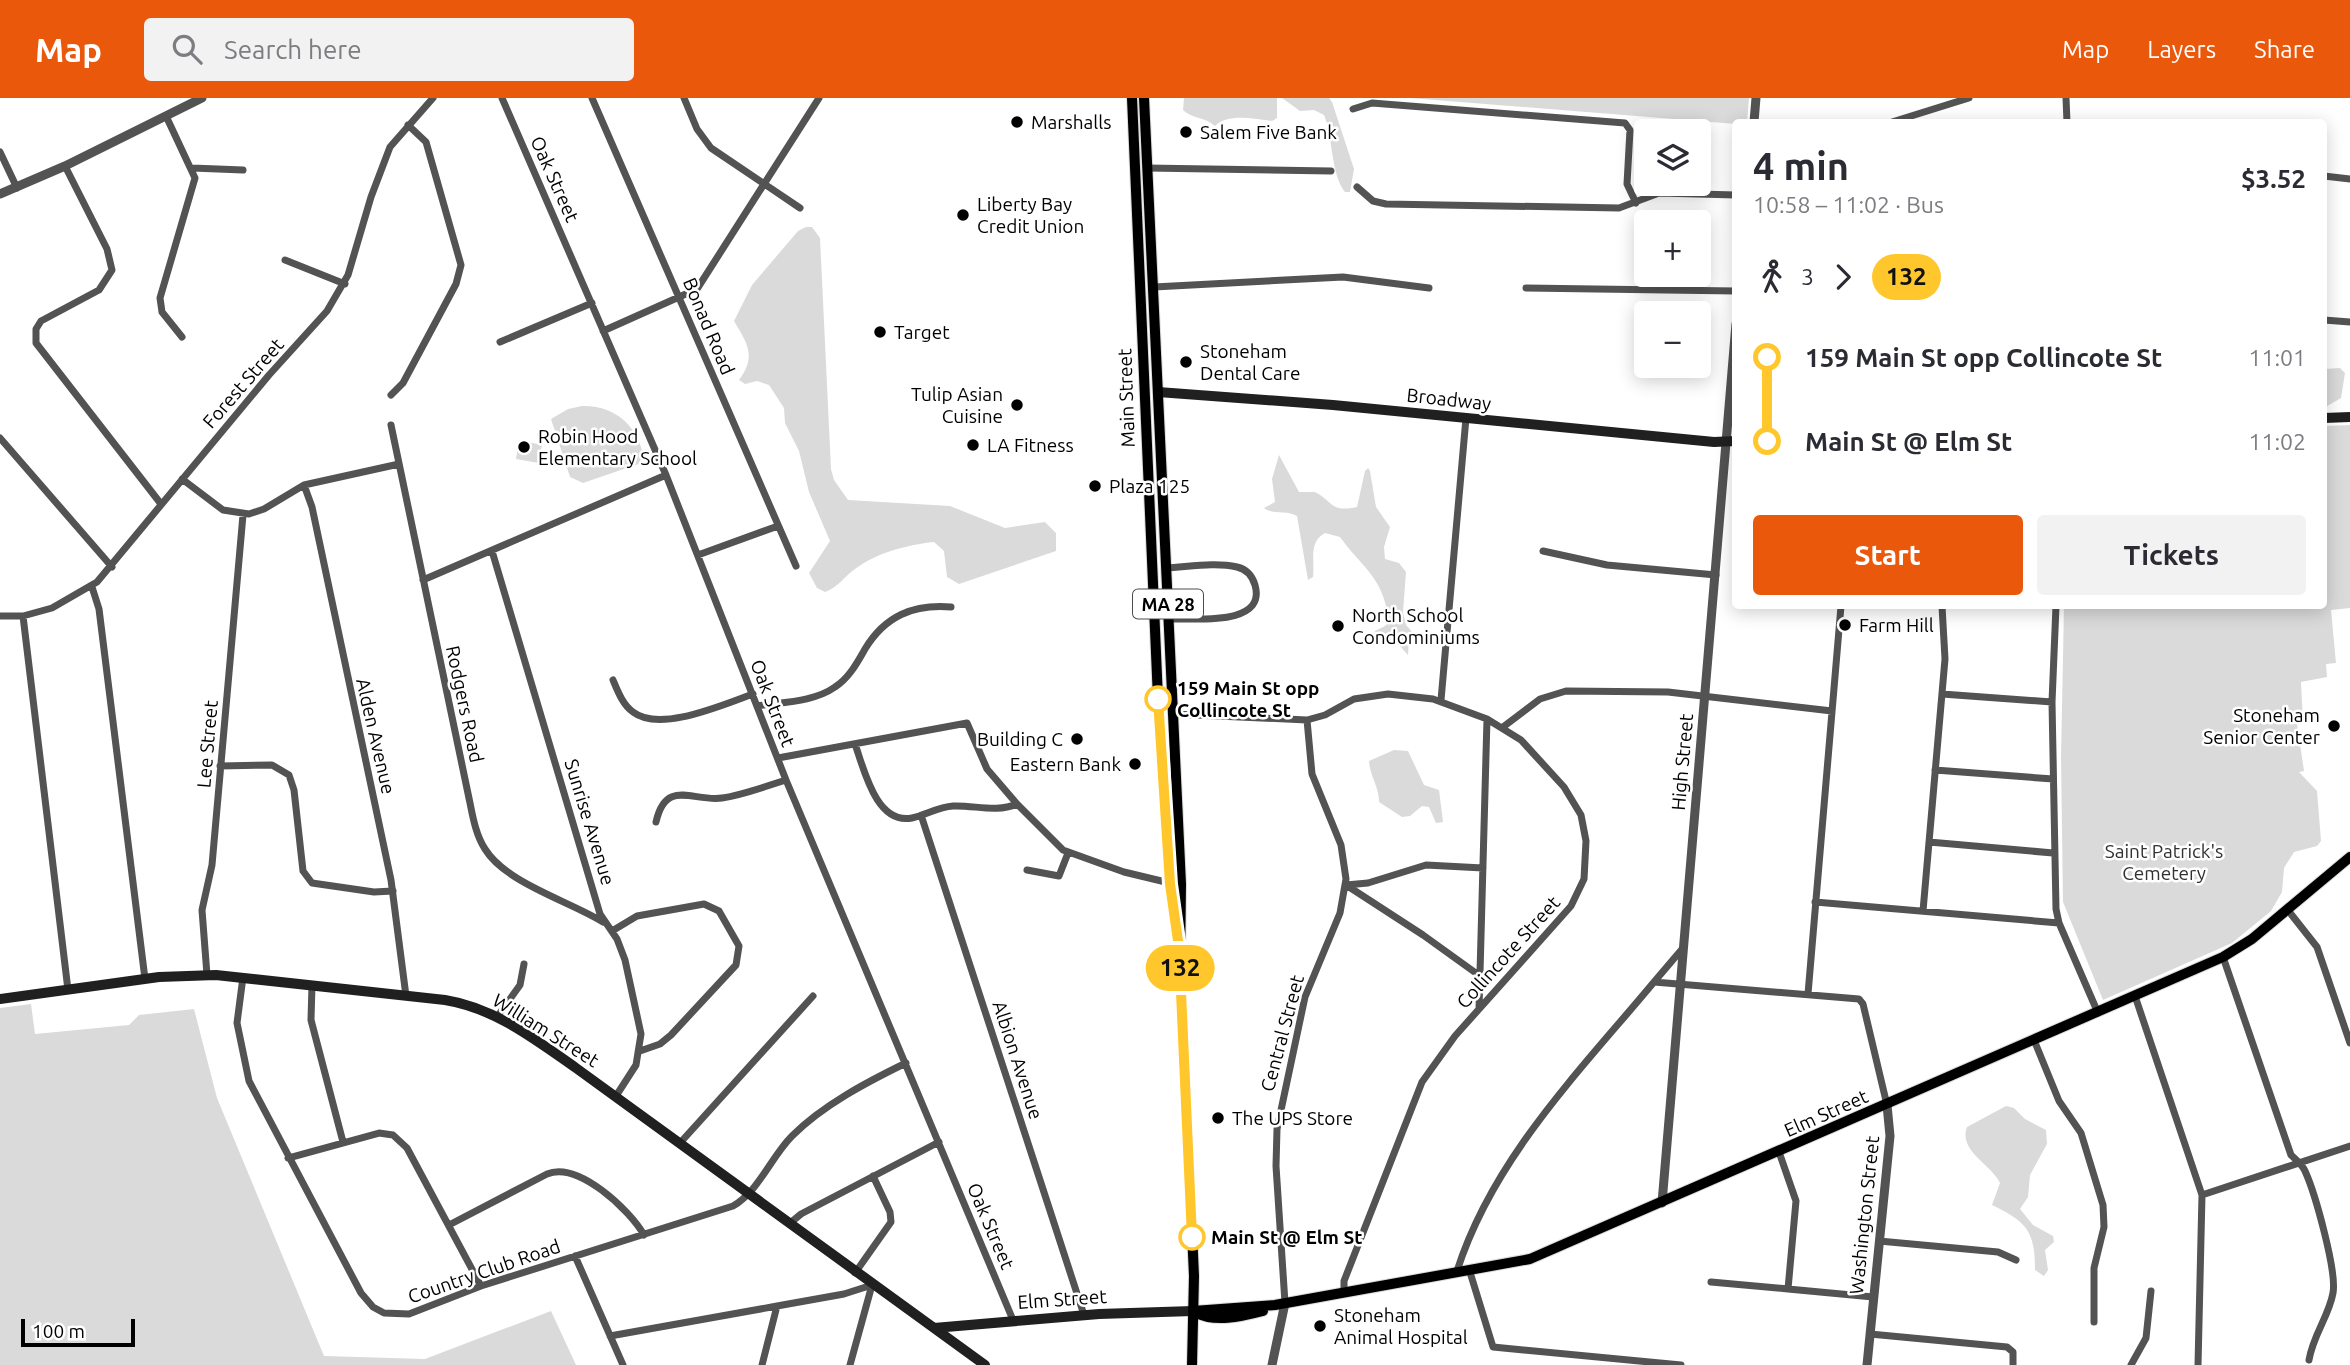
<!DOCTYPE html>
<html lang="en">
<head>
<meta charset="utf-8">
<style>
	:root { --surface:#fff; --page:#f2f2f3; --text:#2b2b33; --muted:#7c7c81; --accent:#ea580c }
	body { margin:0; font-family:Ubuntu,sans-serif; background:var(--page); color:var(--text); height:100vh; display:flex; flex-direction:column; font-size:26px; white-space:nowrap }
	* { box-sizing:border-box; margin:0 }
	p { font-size:23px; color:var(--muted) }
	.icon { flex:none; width:38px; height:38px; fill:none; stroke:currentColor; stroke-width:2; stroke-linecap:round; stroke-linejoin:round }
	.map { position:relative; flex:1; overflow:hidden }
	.panel { position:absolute; left:1732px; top:21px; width:595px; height:490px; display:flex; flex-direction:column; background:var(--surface); border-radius:7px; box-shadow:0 4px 18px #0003 }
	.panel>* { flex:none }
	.badge { padding:0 14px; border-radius:23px; font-size:24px; line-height:46px }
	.buttons { position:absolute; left:1634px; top:21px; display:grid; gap:14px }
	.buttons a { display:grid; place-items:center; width:77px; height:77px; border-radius:7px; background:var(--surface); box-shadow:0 4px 18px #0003; font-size:35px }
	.scale { position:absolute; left:21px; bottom:18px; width:114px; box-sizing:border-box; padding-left:7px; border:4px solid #000; border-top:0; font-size:19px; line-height:24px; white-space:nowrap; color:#000; -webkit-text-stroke:5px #fff; paint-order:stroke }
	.map>.badge { position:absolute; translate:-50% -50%; box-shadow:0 0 0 4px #fff }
	.legs { display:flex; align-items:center; gap:10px; height:77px; padding:0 21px; font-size:23px }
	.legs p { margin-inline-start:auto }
	.overview { display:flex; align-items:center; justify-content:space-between; height:119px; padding:0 21px }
	h1 { font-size:38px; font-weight:600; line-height:52px }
	.cta { display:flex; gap:14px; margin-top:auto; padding:14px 21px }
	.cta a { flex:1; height:80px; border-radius:7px; background:var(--accent); color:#fff; font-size:28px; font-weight:600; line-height:80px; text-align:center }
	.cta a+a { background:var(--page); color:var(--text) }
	ul { padding:0 21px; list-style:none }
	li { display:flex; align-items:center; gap:24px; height:84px; font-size:26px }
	li i { display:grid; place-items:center; width:10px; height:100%; margin:0 9px; background:currentColor }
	li i::after { content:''; width:18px; height:18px; margin:-9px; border:5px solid; border-radius:50%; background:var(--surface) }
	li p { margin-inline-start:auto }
	li:first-child i { background:linear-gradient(#0000 50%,currentColor 0) }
	li:last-child i { background:linear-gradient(currentColor 50%,#0000 0) }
	header { display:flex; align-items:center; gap:42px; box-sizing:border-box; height:98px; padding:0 35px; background:var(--accent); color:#fff }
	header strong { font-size:33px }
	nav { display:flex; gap:38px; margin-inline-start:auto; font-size:24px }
	.search { width:490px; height:63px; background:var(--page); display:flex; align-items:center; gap:18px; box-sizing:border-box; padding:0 24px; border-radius:7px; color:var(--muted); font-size:26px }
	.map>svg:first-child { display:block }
</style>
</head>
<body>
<header>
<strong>Map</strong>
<div class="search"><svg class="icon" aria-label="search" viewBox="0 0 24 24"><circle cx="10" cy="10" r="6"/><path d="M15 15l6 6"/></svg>Search here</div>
<nav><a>Map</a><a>Layers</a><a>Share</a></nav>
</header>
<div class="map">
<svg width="2350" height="1267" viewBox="0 0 2350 1267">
	<rect width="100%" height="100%" fill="#fff"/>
	<path fill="#dadada" d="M1184,0H1277V20L1272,23C1254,21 1228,15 1215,28C1205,19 1190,20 1183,12Z
		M1282,0H1329L1332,4L1354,71L1350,94H1345C1331,77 1333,39 1324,17L1314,12L1300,13Z
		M1410,0H1749L1747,24L1736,26Z
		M806,129H812L820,140L831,371L834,382L848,402L950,408L1005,430L1045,424L1056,435V453L959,486L947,479L944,453L934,444C907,447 878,454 855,471C844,479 838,489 825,494L817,490L809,475L830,443L809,394L799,353L785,325L784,310L769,287L757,283L745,286L739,282C757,258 747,245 734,223L752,187L798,133Z
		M2324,271L2340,270L2345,275L2341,300L2324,310Z
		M582,308C616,307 641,330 644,364L583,385L570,379L551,321L568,311Z
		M2350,327V510L2331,512L2336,565L2326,566L2327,579L2301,584L2303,625L2297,626L2304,673L2299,674L2317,693L2321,743L2317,748L2294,754L2284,770L2282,794L2271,813L2232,845L2103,902L2063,804L2061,659L2064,508H2324V328Z
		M519,342L542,347L539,365L516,361Z
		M1279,357L1299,394H1315C1333,403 1330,415 1357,409L1365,373L1368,370L1370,373L1376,409L1390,429L1384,449L1385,461L1399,465L1406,474L1403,514L1406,527L1414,536L1409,542L1408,557L1399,547H1381L1373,543L1375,533C1378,531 1382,530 1385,528C1390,524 1388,517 1387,512C1380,477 1360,467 1340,439L1325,435C1308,444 1315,463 1313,479L1308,482L1297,418C1286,412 1272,417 1264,410L1275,404L1272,381Z
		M1394,652L1408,653L1424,687L1439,692L1443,724L1436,725L1429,709L1422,708L1410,718L1402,719L1379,704C1379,688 1370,679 1369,663Z
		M31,906L35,936L129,927L139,917L194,911L217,1000L324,1258L425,1261L551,1213L576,1267H0V910Z
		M2006,1008L2014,1010L2025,1021L2046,1032L2047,1046L2030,1077L2028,1099L2020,1111L2033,1127L2053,1138L2054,1144L2045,1152L2048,1172L2044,1178L2035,1172C2035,1133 2027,1124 1992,1107L2000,1085C1991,1066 1958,1053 1967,1029Z"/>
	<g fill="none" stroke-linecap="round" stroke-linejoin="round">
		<g stroke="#dbdbdb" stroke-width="12">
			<path id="primary" d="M1132,0L1158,601L1176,833
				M1144,0L1181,786L1180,869L1194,1178L1192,1267
				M1193,1213L1275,1207L1530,1161L2223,859L2252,841L2350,759
				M1194,1214C1215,1225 1240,1219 1263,1213"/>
		</g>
		<path stroke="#535353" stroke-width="7" d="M502,0L666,377L786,682L1013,1222
			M592,0L796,468
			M684,0L697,31L711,50L800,110
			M2066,0L2067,24
			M1353,11L1372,5L1625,25L1630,32L1627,86L1636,105
			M166,18L195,80L160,200L162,214L182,239
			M1892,24L1969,0
			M0,54L17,90
			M65,68L107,151L112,172L99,192L41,223L36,231V245L161,406
			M192,70L243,72
			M1147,70L1331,73
			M2324,78L2350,81
			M1357,89L1373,103L1386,106L1619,110L1659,95L1736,97
			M285,162L345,186
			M1154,189L1343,179L1429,190
			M1526,190L1736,193
			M2324,222L2350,224
			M603,233L697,191L819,0
			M500,244L592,205
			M391,297L403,285L456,186L461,167L426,44L408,27
			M391,327L470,705C473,720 476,737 485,751C506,785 569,803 603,824
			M0,340L112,469
			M182,381L223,412L249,416L264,411L304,387L399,366
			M304,387L312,409L391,782L406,898
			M492,453L600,816L617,841L625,862L641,936L636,967L616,998
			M1543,453L1607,467L1716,477
			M698,457L778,428
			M1166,470C1188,469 1215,464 1237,469C1246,471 1252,477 1255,487C1267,529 1193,520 1169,521
			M423,482L666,377
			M92,489L99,511L145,881
			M2056,508L2052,604L2056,811L2059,825L2098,915
			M0,518H23L52,510L97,484L269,277L327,213L348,177L371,99L390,49L433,0
			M23,518L68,892
			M613,582C618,594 623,607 633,614C660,635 724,606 753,596
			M1942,596L2052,604
			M1441,602L1466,320
			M757,608C783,604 814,604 835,589C849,580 857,565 865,551C885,518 913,506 951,509
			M1173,616L1307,622L1325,617L1354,601L1388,596L1433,601L1487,621L1521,642L1564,689L1581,717L1586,743L1584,781L1571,808L1455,938L1422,984L1344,1183V1194
			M1503,629L1540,601L1566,593L1668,594L1832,613
			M855,646C864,671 876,727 912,720C926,717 938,709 953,708C975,707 996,715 1017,706
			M778,660L967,625L987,671L1017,706L1063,752L1124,774L1174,786
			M220,668L272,667L289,677L294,692L303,773L312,785L374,794L393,793
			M1935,672L2053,681
			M921,717L1084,1217
			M656,724C666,680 693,704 722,700C744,697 766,688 786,682
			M1929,744L2053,755
			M1027,772L1059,778L1068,755
			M1346,787L1423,837L1480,878
			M1346,787L1368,785L1426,767L1483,770
			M1815,804L2059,825
			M2287,811L2317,849L2350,945
			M1923,813L1945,561L1942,508
			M612,833L637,818L704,806L719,813L739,848L736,867L671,937L660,946L640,953
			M2223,859L2291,1057C2296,1062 2302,1066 2305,1073C2315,1095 2337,1173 2333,1195C2329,1218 2313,1237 2309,1262
			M207,877L202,812L212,767L243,417
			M243,879L237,925L249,983L361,1195L373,1209L384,1215L409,1216L481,1188L733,1108C759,1093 771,1059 792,1038C823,1007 867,984 906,965
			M1654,884L1683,850
			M312,887L311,922L343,1044
			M1808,896L1841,508
			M2135,898L2202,1097L2198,1267
			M1479,911L1487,621
			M497,919L520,887L524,866
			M2034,942L2059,1003L2081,1035L2103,1107L2104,1129L2094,1170V1224
			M680,1045L813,898
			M1779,1054L1796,1103L1788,1191L1873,1199
			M288,1060L379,1035L393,1037L407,1050L481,1188
			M2202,1097L2350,1048
			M789,1126L801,1116L939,1044
			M449,1127L547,1076C578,1063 630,1112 644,1137
			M1879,1143L1998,1154L2016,1162
			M575,1158L623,1267
			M1469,1171L1493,1249L1681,1267
			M1457,1173C1493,1060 1580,973 1654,884L1859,901L1863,906L1887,1007
			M855,1175L891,1124L890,1114L873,1078
			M1711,1184L1788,1191
			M1285,1205L1276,1068L1277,1031L1305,899L1340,815L1346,781L1341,747L1312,676L1307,622
			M1870,1236L2007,1249L2013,1254V1267
			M610,1238L777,1208
			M762,1267L777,1208L844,1196L872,1187
			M850,1267L872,1187
			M2131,1267L2146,1240L2151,1193"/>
		<path stroke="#535353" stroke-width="9" d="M1754,24L1756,0
			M0,96L65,68L202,0
			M1662,1105L1736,226
			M1272,1267L1285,1205
			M1867,1267L1890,1038L1887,1007"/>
		<path stroke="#202020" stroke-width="10" d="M1158,294L1333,307L1714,344L1736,343
			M2324,320L2350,319
			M0,901L159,879L216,877L445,902C495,910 536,942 576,970L985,1267
			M934,1230L1099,1216L1193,1213"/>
		<use href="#primary" stroke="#000" stroke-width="10"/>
	</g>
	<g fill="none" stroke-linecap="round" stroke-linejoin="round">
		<g stroke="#fff" stroke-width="16">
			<path id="line-1" d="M1158,601L1170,786L1179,850L1192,1139"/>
		</g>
		<use href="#line-1" stroke="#ffc72c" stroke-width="10"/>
	</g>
	<g fill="#000" stroke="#fff" stroke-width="2.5">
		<circle cx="1017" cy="24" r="7"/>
		<circle cx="1186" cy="34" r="7"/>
		<circle cx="963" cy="117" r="7"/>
		<circle cx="880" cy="234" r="7"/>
		<circle cx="1186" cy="264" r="7"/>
		<circle cx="1017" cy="307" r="7"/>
		<circle cx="973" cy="347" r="7"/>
		<circle cx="524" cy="349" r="7"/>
		<circle cx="1095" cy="388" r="7"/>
		<circle cx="1845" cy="527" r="7"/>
		<circle cx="1338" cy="528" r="7"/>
		<circle cx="2334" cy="628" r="7"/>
		<circle cx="1077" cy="641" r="7"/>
		<circle cx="1135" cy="666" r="7"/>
		<circle cx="1218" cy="1020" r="7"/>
		<circle cx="1320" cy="1228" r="7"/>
	</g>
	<g fill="#fff" stroke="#ffc72c" stroke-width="3.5">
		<circle cx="1158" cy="601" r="12"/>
		<circle cx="1192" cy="1139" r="12"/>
	</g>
	<g text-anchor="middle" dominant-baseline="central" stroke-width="5" stroke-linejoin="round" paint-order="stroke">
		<rect fill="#fff" stroke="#4c4c4c" stroke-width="2" x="1133" y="491.5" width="70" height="29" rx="5"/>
		<g font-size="18" font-weight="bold" fill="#000">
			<text x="1168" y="506">MA 28</text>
		</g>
		<g font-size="19" fill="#000" stroke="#fff" text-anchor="start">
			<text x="1031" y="24">Marshalls</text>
			<text x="1200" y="34">Salem Five Bank</text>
			<text x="977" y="106">Liberty Bay<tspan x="977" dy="22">Credit Union</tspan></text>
			<text x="894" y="234">Target</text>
			<text x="1200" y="253">Stoneham<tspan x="1200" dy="22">Dental Care</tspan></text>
			<text x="1003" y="296" text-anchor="end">Tulip Asian<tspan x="1003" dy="22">Cuisine</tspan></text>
			<text x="538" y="338">Robin Hood<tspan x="538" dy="22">Elementary School</tspan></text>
			<text x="987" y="347">LA Fitness</text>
			<text x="1109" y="388">Plaza 125</text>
			<text x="1352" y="517">North School<tspan x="1352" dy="22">Condominiums</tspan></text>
			<text x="1859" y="527">Farm Hill</text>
			<text x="2320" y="617" text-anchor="end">Stoneham<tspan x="2320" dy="22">Senior Center</tspan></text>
			<text x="1063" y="641" text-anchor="end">Building C</text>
			<text x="1121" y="666" text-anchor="end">Eastern Bank</text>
			<text x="1232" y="1020">The UPS Store</text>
			<text x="1334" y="1217">Stoneham<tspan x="1334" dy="22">Animal Hospital</tspan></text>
		</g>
		<g font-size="19" fill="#000" stroke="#fff">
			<text transform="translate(555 81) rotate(66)">Oak Street</text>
			<text transform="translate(709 228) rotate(67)">Bonad Road</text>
			<text transform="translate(243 285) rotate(-49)">Forest Street</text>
			<text transform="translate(1126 300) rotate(-92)">Main Street</text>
			<text transform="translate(1449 301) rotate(6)">Broadway</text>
			<text transform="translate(773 605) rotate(69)">Oak Street</text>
			<text transform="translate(465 606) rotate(78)">Rodgers Road</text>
			<text transform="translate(376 638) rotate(77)">Alden Avenue</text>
			<text transform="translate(207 646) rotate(-85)">Lee Street</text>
			<text transform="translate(1682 664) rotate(-85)">High Street</text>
			<text transform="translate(590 724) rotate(73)">Sunrise Avenue</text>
			<text transform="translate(1508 854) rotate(-48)">Collincote Street</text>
			<text transform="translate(546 932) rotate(32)">William Street</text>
			<text transform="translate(1282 935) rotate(-75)">Central Street</text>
			<text transform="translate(1018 962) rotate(72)">Albion Avenue</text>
			<text transform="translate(1826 1015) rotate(-24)">Elm Street</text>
			<text transform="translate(1864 1117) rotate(-84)">Washington Street</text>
			<text transform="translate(991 1128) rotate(67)">Oak Street</text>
			<text transform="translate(484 1173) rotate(-19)">Country Club Road</text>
			<text transform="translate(1062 1201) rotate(-4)">Elm Street</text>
		</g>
		<g font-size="19" font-weight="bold" fill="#000" stroke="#fff" text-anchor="start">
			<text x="1177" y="590">159 Main St opp<tspan x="1177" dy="22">Collincote St</tspan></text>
			<text x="1211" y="1139">Main St @ Elm St</text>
		</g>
		<g font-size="19" fill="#313131" stroke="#fff">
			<text x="2164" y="753">Saint Patrick's<tspan x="2164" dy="22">Cemetery</tspan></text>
		</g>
	</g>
</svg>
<div class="buttons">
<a><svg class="icon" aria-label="layers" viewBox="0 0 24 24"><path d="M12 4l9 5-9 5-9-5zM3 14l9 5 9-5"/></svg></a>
<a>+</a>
<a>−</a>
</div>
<div class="scale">100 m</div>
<b class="badge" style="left:1180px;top:870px;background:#ffc72c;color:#111">132</b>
<section class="panel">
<div class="overview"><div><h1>4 min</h1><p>10:58 – 11:02 · Bus</p></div><b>$3.52</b></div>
<div class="legs"><svg class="icon" aria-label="walk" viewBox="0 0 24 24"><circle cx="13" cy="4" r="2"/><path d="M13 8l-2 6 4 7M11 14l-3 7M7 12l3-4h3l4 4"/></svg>3<svg class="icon" aria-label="forward" viewBox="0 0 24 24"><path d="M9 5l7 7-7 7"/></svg><b class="badge" style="background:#ffc72c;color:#111">132</b></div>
<ul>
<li><i style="color:#ffc72c"></i><b>159 Main St opp Collincote St</b><p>11:01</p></li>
<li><i style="color:#ffc72c"></i><b>Main St @ Elm St</b><p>11:02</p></li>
</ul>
<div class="cta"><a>Start</a><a>Tickets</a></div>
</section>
</div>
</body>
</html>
